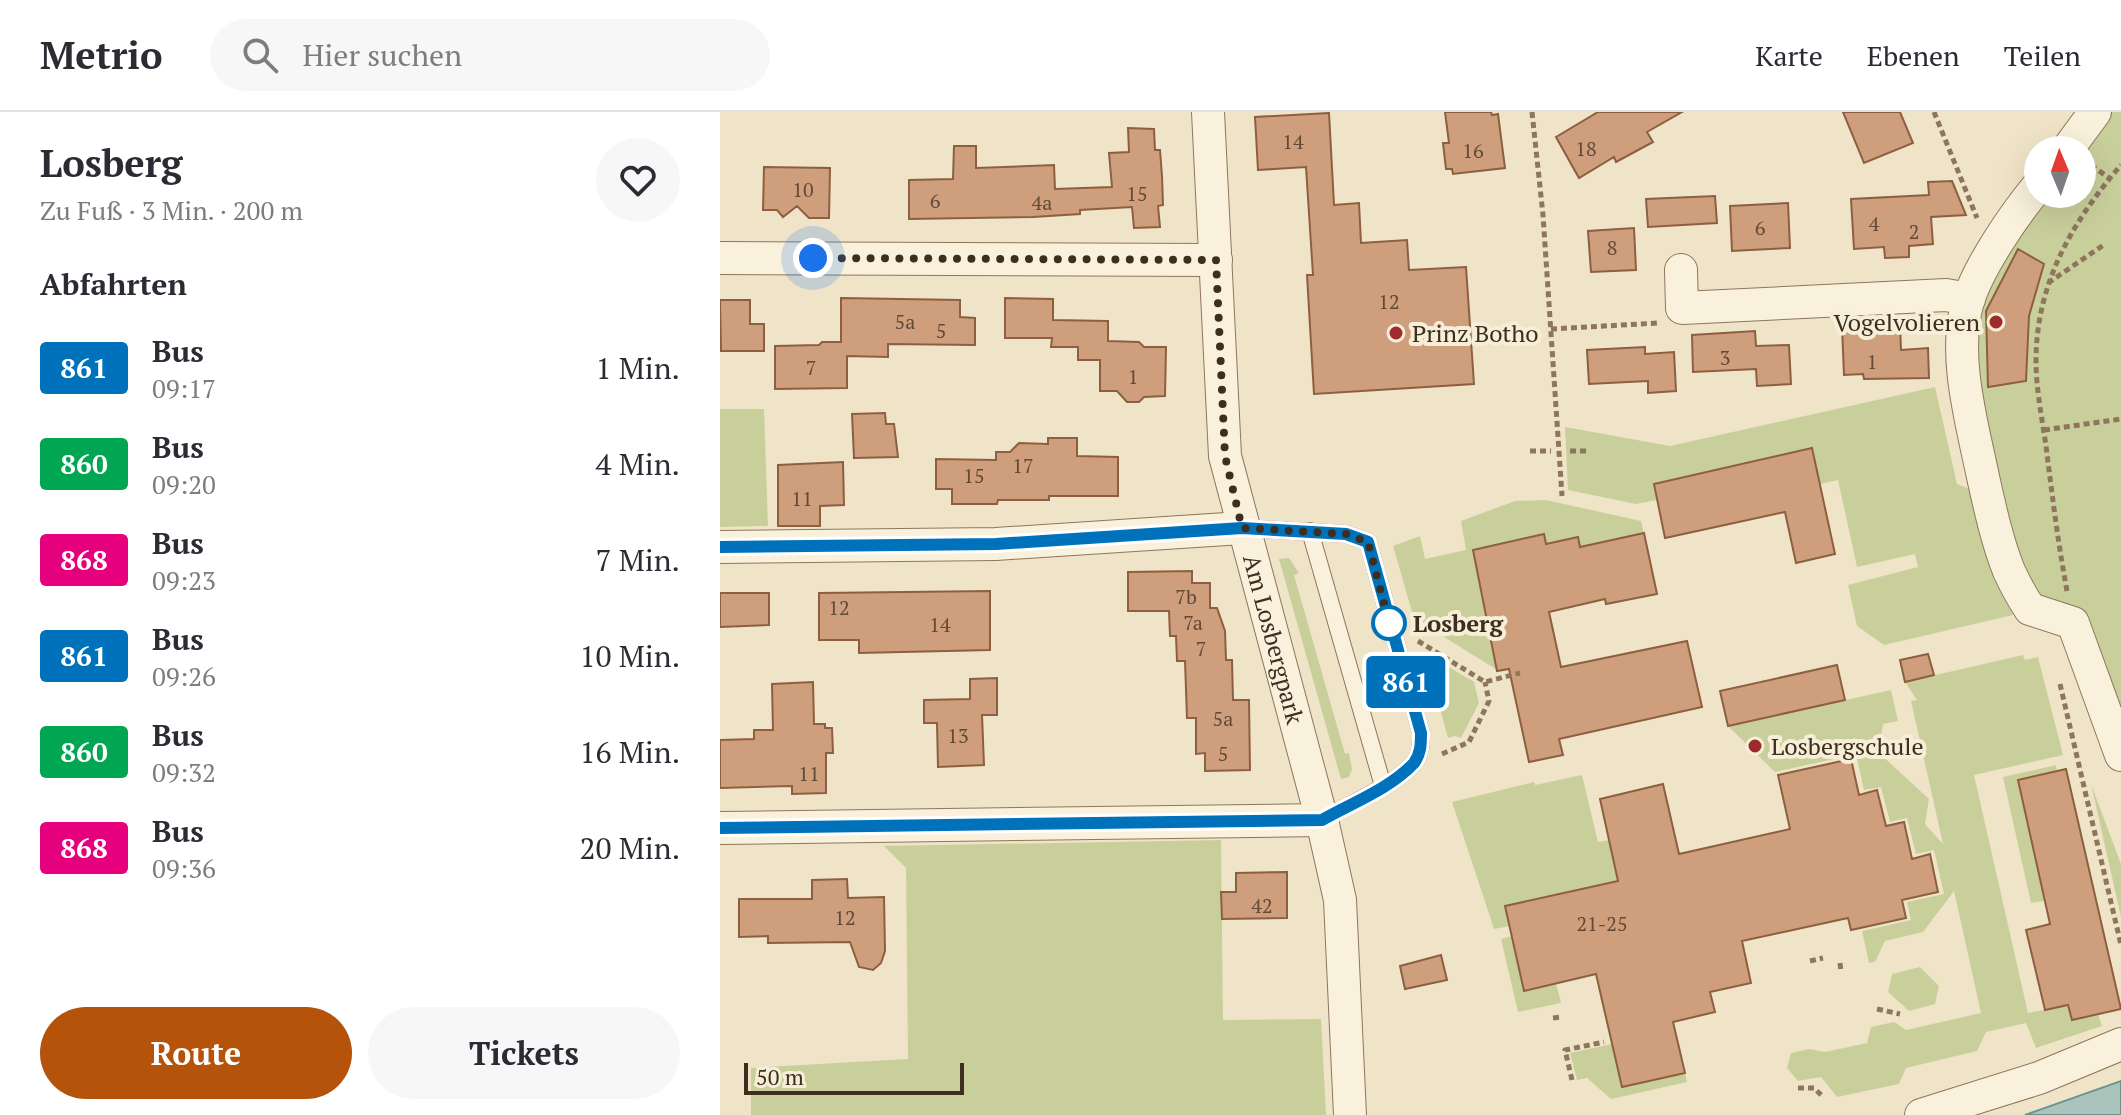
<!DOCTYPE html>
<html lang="de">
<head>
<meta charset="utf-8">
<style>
	:root { --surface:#fff; --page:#f7f7f7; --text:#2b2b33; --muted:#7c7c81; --line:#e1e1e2; --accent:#b45309 }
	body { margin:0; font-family:"PT Serif",serif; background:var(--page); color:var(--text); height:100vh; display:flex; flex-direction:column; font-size:30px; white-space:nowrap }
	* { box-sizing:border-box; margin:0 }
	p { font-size:26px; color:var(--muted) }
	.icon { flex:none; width:44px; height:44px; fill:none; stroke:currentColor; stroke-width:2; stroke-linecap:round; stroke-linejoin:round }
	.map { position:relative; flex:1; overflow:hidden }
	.sheet { display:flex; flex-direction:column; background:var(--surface); width:720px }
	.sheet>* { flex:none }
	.badge { padding:0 16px; border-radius:6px; font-size:28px; line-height:52px }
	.needle { width:52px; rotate:358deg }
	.fabs { position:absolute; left:1304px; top:24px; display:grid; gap:16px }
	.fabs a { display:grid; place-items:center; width:72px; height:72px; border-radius:50%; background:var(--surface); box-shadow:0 8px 32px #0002; font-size:40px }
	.scale { position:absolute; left:24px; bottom:20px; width:220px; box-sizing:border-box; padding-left:8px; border:4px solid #3d2e20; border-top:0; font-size:22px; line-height:28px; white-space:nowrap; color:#3d2e20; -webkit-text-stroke:6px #f7eed8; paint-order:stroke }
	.you { position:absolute; width:40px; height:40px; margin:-20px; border:6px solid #fff; border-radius:50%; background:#1a73e8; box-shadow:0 0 0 12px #1a73e833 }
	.map>.badge { position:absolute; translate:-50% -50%; box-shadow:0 0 0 4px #fff }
	h2 { padding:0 40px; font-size:30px; line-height:72px }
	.round { display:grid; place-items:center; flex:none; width:84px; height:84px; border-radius:42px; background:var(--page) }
	.overview { display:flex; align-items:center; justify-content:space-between; height:136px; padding:0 40px }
	h1 { font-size:38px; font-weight:700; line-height:60px }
	.cta { display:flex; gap:16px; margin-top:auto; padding:16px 40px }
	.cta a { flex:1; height:92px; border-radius:48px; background:var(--accent); color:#fff; font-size:32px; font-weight:700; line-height:92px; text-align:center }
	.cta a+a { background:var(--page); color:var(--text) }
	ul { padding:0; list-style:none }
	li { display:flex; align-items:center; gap:24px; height:96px; padding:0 40px }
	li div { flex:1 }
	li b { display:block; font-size:30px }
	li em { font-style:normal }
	li .badge { min-width:88px; font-weight:700; text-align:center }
	header { display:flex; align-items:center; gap:48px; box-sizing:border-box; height:112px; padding:0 40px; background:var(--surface); border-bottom:2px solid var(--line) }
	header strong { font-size:38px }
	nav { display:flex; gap:44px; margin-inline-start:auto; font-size:28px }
	.search { width:560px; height:72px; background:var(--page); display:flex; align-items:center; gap:20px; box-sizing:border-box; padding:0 28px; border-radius:44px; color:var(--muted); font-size:30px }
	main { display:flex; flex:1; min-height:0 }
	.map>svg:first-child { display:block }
</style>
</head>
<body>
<header>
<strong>Metrio</strong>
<div class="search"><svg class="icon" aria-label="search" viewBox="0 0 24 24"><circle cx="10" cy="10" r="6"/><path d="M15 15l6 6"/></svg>Hier suchen</div>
<nav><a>Karte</a><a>Ebenen</a><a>Teilen</a></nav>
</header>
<main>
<section class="sheet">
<div class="overview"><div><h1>Losberg</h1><p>Zu Fuß · 3 Min. · 200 m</p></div><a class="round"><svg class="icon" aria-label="heart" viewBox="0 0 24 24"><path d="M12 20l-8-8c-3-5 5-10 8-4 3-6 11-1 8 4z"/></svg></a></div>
<h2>Abfahrten</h2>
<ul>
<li><span class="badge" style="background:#0072bc;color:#fff">861</span><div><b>Bus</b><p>09:17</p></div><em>1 Min.</em></li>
<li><span class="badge" style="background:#00a651;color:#fff">860</span><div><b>Bus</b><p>09:20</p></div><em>4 Min.</em></li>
<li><span class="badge" style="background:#e6007e;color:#fff">868</span><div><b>Bus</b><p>09:23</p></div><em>7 Min.</em></li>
<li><span class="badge" style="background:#0072bc;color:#fff">861</span><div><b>Bus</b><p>09:26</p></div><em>10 Min.</em></li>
<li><span class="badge" style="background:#00a651;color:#fff">860</span><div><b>Bus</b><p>09:32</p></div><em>16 Min.</em></li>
<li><span class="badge" style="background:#e6007e;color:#fff">868</span><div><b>Bus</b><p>09:36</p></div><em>20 Min.</em></li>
</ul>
<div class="cta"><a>Route</a><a>Tickets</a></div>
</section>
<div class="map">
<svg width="1401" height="1003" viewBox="0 0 1401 1003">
	<rect width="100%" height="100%" fill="#f0e4c8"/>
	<path fill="#c9cf9b" d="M1391,0H1401V600L1320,489L1308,478L1253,278L1257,186L1326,82H1362V38Z
		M1215,275L1237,372L1260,381L1293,503L1164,533L1137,514L1128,473L1198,455L1195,442L1137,455L1118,368L1100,372L1092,336L1053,345L937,388L916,392L848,378L845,315L950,334Z
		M0,297H44L48,414L0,415Z
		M826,388L921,409L924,421L860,435L826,432L824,423L765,500L779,559L724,525L728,516L711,507L699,524L673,434L700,424L705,447L746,438L741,409L795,389Z
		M569,446L579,461L574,463L625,642L629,641L632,657L629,665L621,667L559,447Z
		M1303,543L1305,548L1318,545L1343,643L1254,663L1308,901L1348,893L1352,908L1378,902L1382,914L1316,936L1306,911L1266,920L1257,939L1186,956L1179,972L1117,985L1101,965L1078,969L1067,956L1071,941L1089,937L1105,940L1147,931L1151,915L1174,910L1186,918L1261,901L1234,779L1203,820L1165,829L1155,850L1149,851L1142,819L1191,808L1187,790L1224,782L1214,738L1196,742L1187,706L1170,710L1161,675L1144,678L1136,642L1055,660L1008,614L1171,578L1178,609L1163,612L1158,640L1209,687L1205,712L1223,732L1191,589L1197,588L1185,570Z
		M717,548L754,570L759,591L741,626L735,624L728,626L708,554L710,550Z
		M1336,653L1337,660L1298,669L1325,789L1311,791L1283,665Z
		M862,663L878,730L889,728L919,764L786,794L790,814L774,817L732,690L814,670L815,673Z
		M1371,672L1401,752V805Z
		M501,728L503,908L601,907L606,1003H31V956L188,947L186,756L164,734Z
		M792,824L836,871L841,891L798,900L781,827Z
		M1200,855L1219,874L1215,892L1189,899L1168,880L1172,862Z
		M892,932L902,975L965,961L967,970L891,987L867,966L857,968L850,941Z"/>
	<path fill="#a9c4bc" stroke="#6f938a" stroke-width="2" d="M1401,969V1003H1305Z"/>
	<path fill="#cf9f7d" stroke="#8d5f41" stroke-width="2" d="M725,0H771L772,3L778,2L785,56L733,62L732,57H726L723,31H729Z
		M878,0H962L927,20L933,30L896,50L894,45L859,66L836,25Z
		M1123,0H1180L1193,31L1144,51Z
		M609,1L614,93L639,91L641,131L687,128L689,158L746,155L754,272L594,282L587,163H593L586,55L538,58L535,5Z
		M408,16L434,17L435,38H440L442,64L443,93L438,94L440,115L414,116L412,95L360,98V102L313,105L189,107V68L233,67L234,34H256V56L334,53L335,77L392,75L389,41L409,40Z
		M44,55L110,56L109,106H89L77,94L63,105L57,98H43Z
		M1232,69L1246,103L1211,105L1213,132L1189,134V145L1165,146L1164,135L1134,137L1131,87L1209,83L1208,70Z
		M995,84L997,111L928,115L926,87Z
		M1068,91L1070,136L1012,139L1010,94Z
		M914,116L916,158L871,160L868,119Z
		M1298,137L1324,152L1309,204L1306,269L1268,275L1266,199Z
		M121,186L240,188V205L255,206V233L168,232V245L127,244V276L55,277V234L99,233L102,230H121Z
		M285,186L333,187V208L388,209V229L419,230L424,235H446L445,284L424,285L419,290H407L397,279H380V248H358V235H331L332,226H285Z
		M0,188H30V212H44V239H1Z
		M1180,212L1181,238L1208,236L1209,266L1144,267L1143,262L1124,263L1122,215Z
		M1035,219L1036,234L1069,233L1071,272L1037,274L1036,257L973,260L972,223Z
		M925,235V242L954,240L956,279L928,281V269L869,272L867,238Z
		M165,301L166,312H174L178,345L134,346L132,302Z
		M328,326H357V344L398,345V384H329V388H278L277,392H232V377H216V347L276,348V340H290L299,331L328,332Z
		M1092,336L1115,442L1076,451L1065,400L945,426L934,372Z
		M123,350L124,393L100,394V414H58V353Z
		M924,421L937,482L886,492L885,487L829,500L841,555L967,529L982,595L839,627L843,643L809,650L789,557L777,559L753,438L824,422L826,432L858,425L860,435Z
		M472,459V471H490V496H497L505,519L506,548H512L513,588H529L530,658L485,659V641L476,642V606H467L465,549H457L456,524H450L449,499H408V460Z
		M270,479V538L139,541V528H99V481Z
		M0,481H49V513L0,515Z
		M1208,542L1214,563L1185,570L1180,548Z
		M1117,553L1125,588L1008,614L1000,579Z
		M277,566V603H262L264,653L218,655L217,611H204V588L250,587V567Z
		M93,570L94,612H105V616H112L113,641H106V681L72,682V674L0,676V628L34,627V618H53L52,572Z
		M1131,647L1139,683L1157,678L1166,714L1184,710L1192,747L1210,742L1218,780L1182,788L1186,806L1131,818L1128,806L1022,829L1031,871L990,880L995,900L953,910L965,961L902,975L876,862L804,879L785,794L898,769L880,687L943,672L959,742L1070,717L1058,663Z
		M1346,657L1401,897L1352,908L1348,893L1325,898L1306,818L1330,812L1298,668Z
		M567,760V806L502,807L501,780H516V761Z
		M127,767L128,786L164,785L165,839L161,851L153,858L139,855L130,830L48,831V824L19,825V787H92V768Z
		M721,843L727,868L685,877L680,854Z"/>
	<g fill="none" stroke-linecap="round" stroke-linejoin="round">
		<g stroke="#8d765c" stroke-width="18">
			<path id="service" d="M522,416L626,422L648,430L701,621C701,631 701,642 694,651C671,676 631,691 602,708
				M590,419L663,674"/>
		</g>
		<g stroke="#8d765c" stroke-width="34">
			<g id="minor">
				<path id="s1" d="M488,0L505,344L602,708L620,788L630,1003"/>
				<path d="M1347,38L1375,0"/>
				<path d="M1318,74C1294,103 1259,154 1248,189C1232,243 1252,311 1263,365C1270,396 1277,429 1289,459C1295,472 1302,485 1310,497L1353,511L1401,643"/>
				<path d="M0,146L496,148"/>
				<path d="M961,158L962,196L1226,183L1249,187"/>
				<path d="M0,435L276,432L522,416"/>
				<path d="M0,716L602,708"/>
				<path d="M1201,1003L1319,966L1401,932"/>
			</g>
		</g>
		<path stroke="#8d765c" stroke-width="5" stroke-dasharray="6 4" stroke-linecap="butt" d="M812,0L823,103L842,384
			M1214,0L1257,106
			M1371,53L1389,66
			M1328,171L1385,132
			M831,217L938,211
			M1324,318L1401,307
			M810,339H831
			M850,339H870
			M1347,479C1338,431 1332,382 1326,334C1322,306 1316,277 1316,249C1316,172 1352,110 1401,53
			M698,529L765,570L800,561
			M1340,572L1401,833
			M722,642L749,630L769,589L765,570
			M1090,849L1103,846
			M1120,851L1121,859
			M1157,897L1180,902
			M833,906L842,905
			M852,968L845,938L884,930
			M1078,976H1094L1102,984"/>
		<use href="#service" stroke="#faf1dc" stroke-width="16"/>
		<use href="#minor" stroke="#faf1dc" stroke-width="32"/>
	</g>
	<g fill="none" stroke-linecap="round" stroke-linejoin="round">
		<g stroke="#fff" stroke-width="18">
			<path id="line" d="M0,435L276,432L522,416L626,422L648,430L701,621C701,631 701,642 694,651C671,676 632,691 602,708L0,716"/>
		</g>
		<use href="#line" stroke="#0072bc" stroke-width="12"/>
		<path stroke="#3d2e20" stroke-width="8" stroke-dasharray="0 14.4" d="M93,146L496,148L505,344L522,416L626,422L648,430L669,511"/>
	</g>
	<g fill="#9e2a2b" stroke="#f7eed8" stroke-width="3">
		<circle cx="1276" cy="210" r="8"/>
		<circle cx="676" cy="221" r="8"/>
		<circle cx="1035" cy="634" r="8"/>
	</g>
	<circle fill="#fff" stroke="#0072bc" stroke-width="4" cx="669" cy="511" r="16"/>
	<g text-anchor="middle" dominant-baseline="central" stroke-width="8" stroke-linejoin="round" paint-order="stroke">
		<g font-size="20" fill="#624a37">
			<text x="573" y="29">14</text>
			<text x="866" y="36">18</text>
			<text x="753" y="38">16</text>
			<text x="83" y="77">10</text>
			<text x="417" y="81">15</text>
			<text x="215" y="88">6</text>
			<text x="322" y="90">4a</text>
			<text x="1154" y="111">4</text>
			<text x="1040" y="115">6</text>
			<text x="1194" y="119">2</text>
			<text x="892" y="135">8</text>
			<text x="669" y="189">12</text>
			<text x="185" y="209">5a</text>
			<text x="221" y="218">5</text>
			<text x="1005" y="245">3</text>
			<text x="1152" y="249">1</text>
			<text x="91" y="255">7</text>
			<text x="413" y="264">1</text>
			<text x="303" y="353">17</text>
			<text x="254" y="363">15</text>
			<text x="82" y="386">11</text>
			<text x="466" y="484">7b</text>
			<text x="119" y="495">12</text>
			<text x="473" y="510">7a</text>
			<text x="220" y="512">14</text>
			<text x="481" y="536">7</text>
			<text x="503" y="606">5a</text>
			<text x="238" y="623">13</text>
			<text x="503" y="641">5</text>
			<text x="89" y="661">11</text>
			<text x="542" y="793">42</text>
			<text x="125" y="805">12</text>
			<text x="882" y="811">21-25</text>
		</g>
		<g font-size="24" fill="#3d2e20" stroke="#f7eed8" text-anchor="start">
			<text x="1260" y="210" text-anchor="end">Vogelvolieren</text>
			<text x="692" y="221">Prinz Botho</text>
			<text x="1051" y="634">Losbergschule</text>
		</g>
		<g font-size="24" font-weight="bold" fill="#3d2e20" stroke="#f7eed8" text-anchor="start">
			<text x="693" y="511">Losberg</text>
		</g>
		<g font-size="24" fill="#3d2e20" stroke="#f7eed8">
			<text stroke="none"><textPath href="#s1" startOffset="534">Am Losbergpark</textPath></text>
		</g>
	</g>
</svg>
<div class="fabs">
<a><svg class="needle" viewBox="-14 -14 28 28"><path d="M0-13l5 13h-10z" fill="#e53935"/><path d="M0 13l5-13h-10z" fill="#7c7c81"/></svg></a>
</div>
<div class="scale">50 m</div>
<div class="you" style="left:93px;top:146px"></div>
<b class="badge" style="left:686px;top:570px;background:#0072bc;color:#fff">861</b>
</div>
</main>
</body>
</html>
